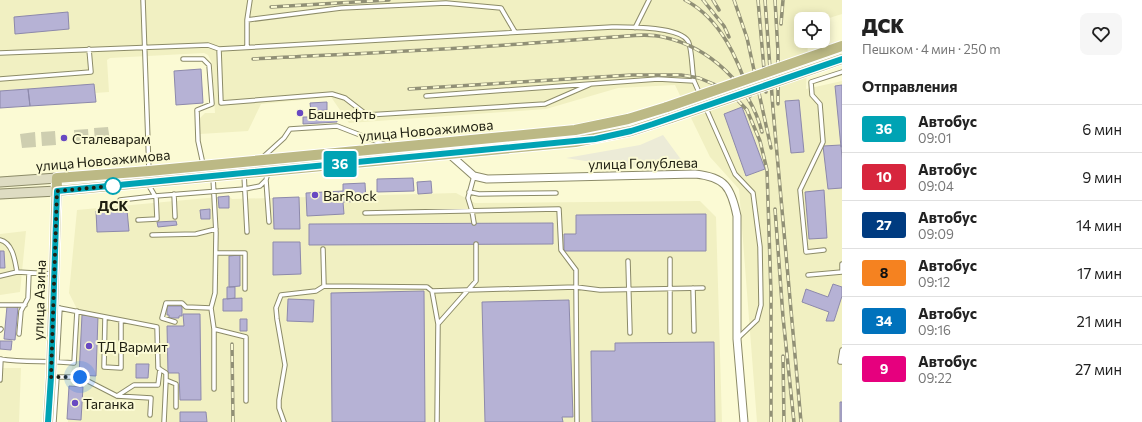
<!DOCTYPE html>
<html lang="ru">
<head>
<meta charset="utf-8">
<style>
	:root { --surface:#fff; --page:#f6f6f6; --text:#222; --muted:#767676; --line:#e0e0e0 }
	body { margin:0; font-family:Commissioner,sans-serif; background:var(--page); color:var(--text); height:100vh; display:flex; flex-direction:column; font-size:15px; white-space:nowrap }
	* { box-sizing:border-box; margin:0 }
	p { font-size:13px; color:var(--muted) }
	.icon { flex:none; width:22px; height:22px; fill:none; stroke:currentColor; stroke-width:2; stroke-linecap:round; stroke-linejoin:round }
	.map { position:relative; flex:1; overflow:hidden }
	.details { display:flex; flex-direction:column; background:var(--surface); width:300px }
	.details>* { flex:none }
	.badge { padding:0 8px; border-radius:3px; font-size:14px; line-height:26px }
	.controls { position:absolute; left:794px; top:12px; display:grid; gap:8px }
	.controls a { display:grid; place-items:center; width:36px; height:36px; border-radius:8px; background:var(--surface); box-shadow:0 2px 10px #0003; font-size:20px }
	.you { position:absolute; width:20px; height:20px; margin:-10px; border:3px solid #fff; border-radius:50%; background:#1a73e8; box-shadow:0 0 0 6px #1a73e833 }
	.map>.badge { position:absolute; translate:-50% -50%; box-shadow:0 0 0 2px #fff }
	h2 { padding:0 20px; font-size:15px; line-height:36px }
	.round { display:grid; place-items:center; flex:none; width:42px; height:42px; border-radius:8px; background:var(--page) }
	.summary { display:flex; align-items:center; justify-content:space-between; height:68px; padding:0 20px }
	h1 { font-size:19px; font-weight:800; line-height:30px }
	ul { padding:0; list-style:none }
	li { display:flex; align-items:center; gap:12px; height:48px; padding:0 20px; border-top:1px solid var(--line) }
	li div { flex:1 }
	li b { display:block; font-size:15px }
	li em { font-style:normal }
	li .badge { min-width:44px; font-weight:700; text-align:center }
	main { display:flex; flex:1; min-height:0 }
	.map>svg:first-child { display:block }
</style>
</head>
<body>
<main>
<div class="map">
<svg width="842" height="422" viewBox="0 0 842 422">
	<rect width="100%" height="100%" fill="#fbfad4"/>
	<path fill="#f1f0c2" d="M0,0H842V14L823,20V19H801V41H808L806,89L842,81V422H757L739,189L710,157L675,85L618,88L546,109L349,123L331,97L261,104L248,131L200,134L199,119L205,113H215L212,63L208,55L204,53L110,58L107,60L109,92L95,93L94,85L0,91Z
		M456,193L475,203L700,201L716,217L722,422H68L76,307L69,293L77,210L229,196L232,199Z
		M26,231L20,292L0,295V234Z
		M0,368H21L19,422H0Z"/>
	<path fill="#ecebd7" d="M663,135L685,165L624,167L566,158L640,145Z"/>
	<path fill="#ceceb0" d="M108,127L110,141L95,142L94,128Z
		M88,129L89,143L75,144L74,130Z
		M55,131L56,145L42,146L41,132Z
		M35,132L36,147L22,148L20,134Z"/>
	<path fill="#b6b2d5" stroke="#8d89ab" d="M68,12L69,29L15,34L14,17Z
		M201,69L203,103L176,105L174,71Z
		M94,84L96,102L30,106L28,89Z
		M842,85V147H841L835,86Z
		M28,89L30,106L0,108V91Z
		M799,100L804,152L791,153L785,101Z
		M327,102V110L311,111L310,103Z
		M742,107L765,169L746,176L724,114Z
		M315,111H323V116H337V122L303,124V117H316Z
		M841,145L842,159V188L828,189L823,146Z
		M413,178L414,191L377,192V179Z
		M431,181L432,193L418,194L417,182Z
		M365,183L366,201L343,202L344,214L307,216L306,193L343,191V184Z
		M824,190L827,238L809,239L805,192Z
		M229,196V208H219L218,197Z
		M299,197L300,229H274L273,198Z
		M210,209V219H201L200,210Z
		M127,210L129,231L97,232L96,211Z
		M706,214V251H564V234H576V215Z
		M176,221L177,225L158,227L157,222Z
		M553,223V244L309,245V224Z
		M273,242H300L301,274L273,275Z
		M0,251H4L5,268H0Z
		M240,255V286L229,287V256Z
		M833,284L842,287V296L834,321H826L829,312L802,302L806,289L828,297Z
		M227,287H235V298L227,299Z
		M424,291L425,422H332L331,293Z
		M242,298V311H223V299Z
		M288,299L314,300L313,322L287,321Z
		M569,300L573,417H562L563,422H485L482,302Z
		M7,306L18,307L15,340L4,339Z
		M167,306H182V316H179V318H169V315H167Z
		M183,314H200L201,400H180L179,373H168L167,326H184Z
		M82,315L98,316L96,376L79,375Z
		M240,319H247V331H240Z
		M0,341H12L11,350L0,349Z
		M714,342L715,422H592L591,351H615V343Z
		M136,364H149L148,378H136Z
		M69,386L83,387L81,420L67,419Z
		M840,402H842V422H840Z
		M180,412H206L207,422H180Z"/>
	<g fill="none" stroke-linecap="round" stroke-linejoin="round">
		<g stroke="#8c8b68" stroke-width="5.5">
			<path id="service" d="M143,0L149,171
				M247,20L341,8L446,3L501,8L515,32
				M635,28L649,0
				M247,47V20L250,0
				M219,49L612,27C628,27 679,26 688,41C692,47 692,72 694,81
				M0,53L208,45L219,49L221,103L332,94L345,98L367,115L545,104L591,84
				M183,59H203L209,65L212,104L197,110L198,141L203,164
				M0,79L91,72L89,49
				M426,96L658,79L694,81L735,174L753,193L760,247L761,305L757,320L738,338
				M262,158L284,138L290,129L337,126L386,145
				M244,174L247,232
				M474,176L468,198L472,211L474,223
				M213,177L216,233L215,293L211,308L214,329V389
				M266,180L269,222
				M148,184L155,196L245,189L260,186L266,180L268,172
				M469,192L479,194L556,193
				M174,194L175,217
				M120,200L155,196
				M365,213L559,209L561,250L576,270V287L600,290L703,288
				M138,220L157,219L156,196
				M152,235L196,234L216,229
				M0,240C13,243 15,261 17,272
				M824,250L806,252L800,190L823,142L820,104L812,95L811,82L842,72
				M216,253H245V289
				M628,261L630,333
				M842,272V264
				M808,275L842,272
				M0,276L17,272L53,274
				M324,286L427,287L432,291L576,287L577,422
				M693,288L694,331
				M432,291L438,324
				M0,305H25
				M54,307L157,327L158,368L166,373V380L176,384V407
				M105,317L104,367L121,368V320
				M175,322L162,318L166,303H182L186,307L211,308
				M214,329L246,337V401
				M0,330L1,329
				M670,332V259
				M19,334L21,311L28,298L29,273
				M842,350L840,362H842
				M0,359C24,363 49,360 74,363L77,311
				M57,361L60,308
				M52,377H80L117,396L151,398L150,415
				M0,380L1,359
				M117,396L134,385H158L160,369
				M54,422L57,377
				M164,422L166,380
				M284,422L279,408V400L285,365L277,319L276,308L281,295L316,291L324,286L323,249
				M437,422L438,324L476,281V244"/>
		</g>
		<g stroke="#8c8b68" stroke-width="9">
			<path id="minor" d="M448,153L474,176L487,179L695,174C725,177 731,187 737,216V339L744,422"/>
		</g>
		<g stroke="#8c8b68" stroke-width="11">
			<path id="secondary" d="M0,182L57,178
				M0,194L57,191"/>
		</g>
		<g stroke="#fff" stroke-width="12">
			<path id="primary" d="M57,191L575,142L631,131L671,118
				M48,422L51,377L57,178L149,171L575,130L628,119L667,107"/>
		</g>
		<use href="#service" stroke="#fff" stroke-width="3.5"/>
		<use href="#minor" stroke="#fff" stroke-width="7"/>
		<use href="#secondary" stroke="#dedcc2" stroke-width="9"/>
		<use href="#primary" stroke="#bcb985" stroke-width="10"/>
		<g stroke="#919076" stroke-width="3.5">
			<path id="rail" d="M685,0C721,19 738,59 750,96
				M703,0L724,26L729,37
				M713,0L719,10
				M734,0L747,38L771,148
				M758,0L766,92
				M765,0L773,109L801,422
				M775,0L778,52V104
				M271,7L389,0
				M781,24L783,0
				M253,59C346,54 440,50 533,43C560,41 587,39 614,37C630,36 648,33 663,37C710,47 750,85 762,132
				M409,89L632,75H681L699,78L728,90L747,110L760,141L767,170L771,293V422
				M775,209L783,317L794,422
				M232,344L233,422
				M783,356L784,422"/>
		</g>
		<use href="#rail" stroke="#fbfad4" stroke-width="2" stroke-dasharray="6" stroke-linecap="butt"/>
		<g stroke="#fff" stroke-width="12" stroke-linecap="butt">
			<path id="primary-bridge" d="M667,107L842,46
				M671,118L842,59"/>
		</g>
		<use href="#primary-bridge" stroke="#bcb985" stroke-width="10"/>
	</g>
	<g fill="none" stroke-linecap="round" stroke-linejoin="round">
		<g stroke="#fff" stroke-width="9">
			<path id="line" d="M48,422L51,377L57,191L595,139L631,131L653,124L842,59"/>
		</g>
		<use href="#line" stroke="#00a3b4" stroke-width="6"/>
		<path stroke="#202012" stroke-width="4" stroke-dasharray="0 7.2" d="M80,377H51L57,191L113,186"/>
	</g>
	<g fill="#6849c2" stroke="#fbfad4" stroke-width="1.5">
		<circle cx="300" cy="113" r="4"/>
		<circle cx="64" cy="138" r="4"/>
		<circle cx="315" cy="195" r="4"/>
		<circle cx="89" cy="346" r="4"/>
		<circle cx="75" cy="403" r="4"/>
	</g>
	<circle fill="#fff" stroke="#00a3b4" stroke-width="2" cx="113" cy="186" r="8"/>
	<g text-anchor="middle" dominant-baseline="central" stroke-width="4" stroke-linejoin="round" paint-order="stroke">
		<g font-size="14" fill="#202012" stroke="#fbfad4" text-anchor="start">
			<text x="308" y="113">Башнефть</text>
			<text x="72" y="138">Сталеварам</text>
			<text x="323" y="195">BarRock</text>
			<text x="97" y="346">ТД Вармит</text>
			<text x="83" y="403">Таганка</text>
		</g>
		<g font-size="14" fill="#202012" stroke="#fbfad4">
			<text transform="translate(426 130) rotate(-5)">улица Новоажимова</text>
			<text transform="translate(103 160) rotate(-5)">улица Новоажимова</text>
			<text transform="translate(643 163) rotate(-1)">улица Голублева</text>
			<text transform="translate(39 300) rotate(-88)">улица Азина</text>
		</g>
		<g font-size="14" font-weight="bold" fill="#202012" stroke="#fbfad4">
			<text x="113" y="205">ДСК</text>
		</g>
	</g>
</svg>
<div class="controls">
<a><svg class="icon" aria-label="locate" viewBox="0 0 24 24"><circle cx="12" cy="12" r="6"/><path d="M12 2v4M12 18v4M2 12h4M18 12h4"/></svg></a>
</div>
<div class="you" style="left:80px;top:377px"></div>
<b class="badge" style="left:340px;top:164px;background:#00a3b4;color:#fff">36</b>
</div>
<section class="details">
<div class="summary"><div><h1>ДСК</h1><p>Пешком · 4 мин · 250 m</p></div><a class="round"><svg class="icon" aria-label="heart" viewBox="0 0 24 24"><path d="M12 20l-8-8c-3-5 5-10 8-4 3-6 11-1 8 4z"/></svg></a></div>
<h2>Отправления</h2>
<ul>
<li><span class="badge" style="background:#00a3b4;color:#fff">36</span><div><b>Автобус</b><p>09:01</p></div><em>6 мин</em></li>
<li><span class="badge" style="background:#d7263d;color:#fff">10</span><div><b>Автобус</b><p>09:04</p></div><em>9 мин</em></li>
<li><span class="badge" style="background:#003b80;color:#fff">27</span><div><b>Автобус</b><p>09:09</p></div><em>14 мин</em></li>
<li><span class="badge" style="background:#f58220;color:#111">8</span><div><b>Автобус</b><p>09:12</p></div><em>17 мин</em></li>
<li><span class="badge" style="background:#0072bc;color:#fff">34</span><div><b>Автобус</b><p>09:16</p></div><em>21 мин</em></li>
<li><span class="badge" style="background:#e6007e;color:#fff">9</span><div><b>Автобус</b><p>09:22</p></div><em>27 мин</em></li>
</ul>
</section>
</main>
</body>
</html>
